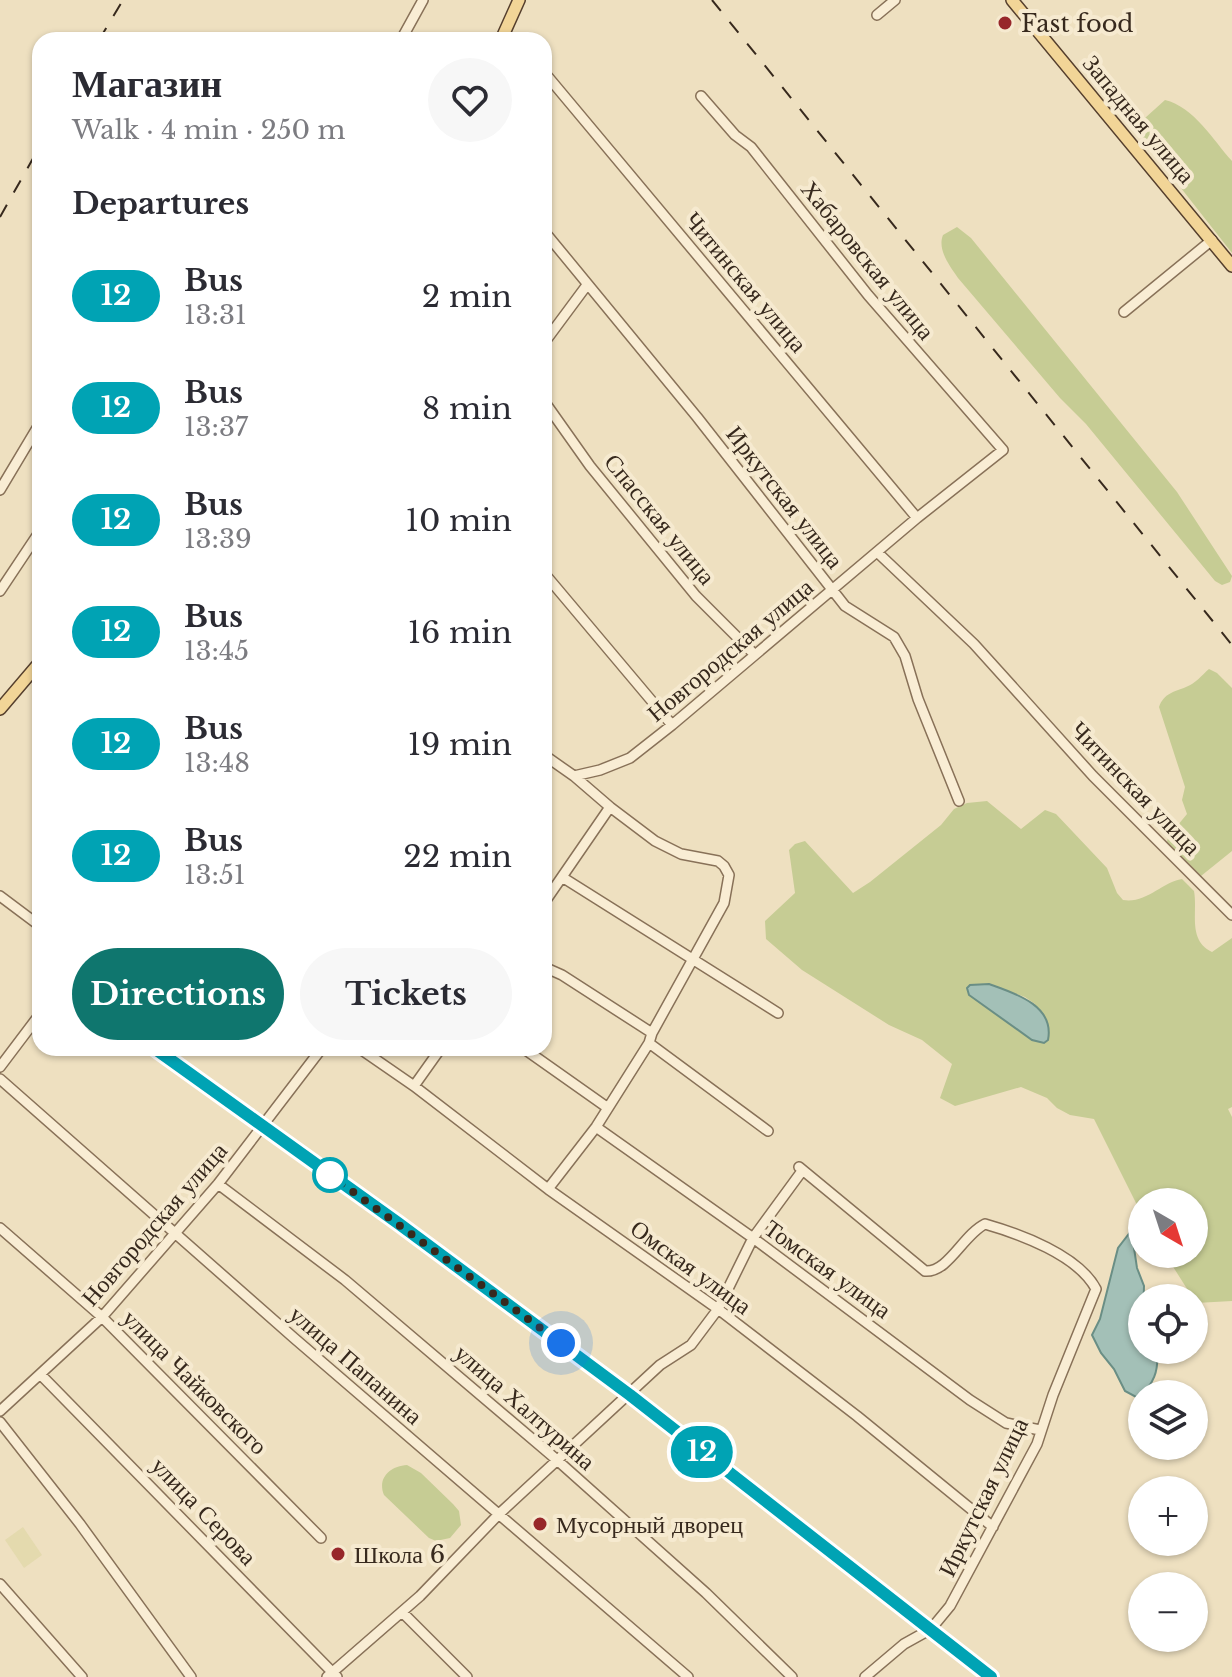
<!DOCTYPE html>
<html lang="en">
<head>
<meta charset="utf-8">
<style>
	:root { --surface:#fff; --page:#f7f7f7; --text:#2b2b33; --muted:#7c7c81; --accent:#0f766e }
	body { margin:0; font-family:"Libre Baskerville",serif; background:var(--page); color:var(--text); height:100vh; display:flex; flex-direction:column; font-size:30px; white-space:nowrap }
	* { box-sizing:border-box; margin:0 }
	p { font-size:26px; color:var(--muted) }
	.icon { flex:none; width:44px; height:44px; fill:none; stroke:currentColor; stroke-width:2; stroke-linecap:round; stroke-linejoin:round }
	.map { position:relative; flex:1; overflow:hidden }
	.sheet { position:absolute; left:32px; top:32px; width:520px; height:1024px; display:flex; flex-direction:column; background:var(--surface); border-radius:24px; box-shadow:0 2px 6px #0004 }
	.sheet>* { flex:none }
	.badge { padding:0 16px; border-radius:26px; font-size:28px; line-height:52px }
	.needle { width:52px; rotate:141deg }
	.controls { position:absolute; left:1128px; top:1188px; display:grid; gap:16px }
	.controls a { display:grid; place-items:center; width:80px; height:80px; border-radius:50%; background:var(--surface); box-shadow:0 2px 6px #0004; font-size:40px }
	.you { position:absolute; width:40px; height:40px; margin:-20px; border:6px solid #fff; border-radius:50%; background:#1a73e8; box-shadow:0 0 0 12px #1a73e833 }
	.map>.badge { position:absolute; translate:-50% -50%; box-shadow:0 0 0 4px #fff }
	h2 { padding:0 40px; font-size:30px; line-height:72px }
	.round { display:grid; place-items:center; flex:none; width:84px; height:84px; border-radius:42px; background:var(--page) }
	.head { display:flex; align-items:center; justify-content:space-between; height:136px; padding:0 40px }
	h1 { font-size:38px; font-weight:700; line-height:60px }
	.action { display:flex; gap:16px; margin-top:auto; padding:16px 40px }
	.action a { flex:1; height:92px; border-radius:48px; background:var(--accent); color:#fff; font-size:32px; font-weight:700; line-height:92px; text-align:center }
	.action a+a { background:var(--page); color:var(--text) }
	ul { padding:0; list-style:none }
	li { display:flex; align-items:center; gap:24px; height:112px; padding:0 40px }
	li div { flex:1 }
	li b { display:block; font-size:30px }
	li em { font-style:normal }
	li .badge { min-width:88px; font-weight:700; text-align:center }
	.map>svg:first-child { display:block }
</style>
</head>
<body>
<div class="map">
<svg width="1232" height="1677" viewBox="0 0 1232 1677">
	<rect width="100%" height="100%" fill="#eee0c0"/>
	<path fill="#e4daae" d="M23,1527L42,1555L24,1568L5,1540Z"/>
	<path fill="#c6cc94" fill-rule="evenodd" d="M1165,100C1194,107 1213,140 1232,161V253L1137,132L1145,118Z
		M957,227L971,238L1177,492L1232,576L1230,582L1222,585L1215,581L1086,424L1060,398L958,278C950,266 937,250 943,235Z
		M1209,669L1217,673L1232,688V851L1201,876L1167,842L1168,837L1187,814L1182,800L1185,787L1159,707C1164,693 1174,692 1186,687C1195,684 1202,675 1209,669Z
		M987,801L1021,829L1045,810L1056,814L1107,868L1117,893L1123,900C1146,904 1162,882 1182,879L1194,891C1198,912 1187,940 1212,952L1232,938V1107L1228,1109L1232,1117V1301L1196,1303L1165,1254H1194V1202H1142V1215L1094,1119L1070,1115L1057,1108L1047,1098L1021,1087L955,1106L940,1098L952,1064L922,1040L889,1025L802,970L766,939L765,921L795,893L789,850L795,844L805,841L853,893L870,882L941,825L954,809L967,803ZM989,984L1025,997L1035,1004L1032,1040L987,1008Z
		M407,1465L421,1473L453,1504L459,1511L461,1525L450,1538L436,1541L429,1538L384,1495C377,1478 390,1466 407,1465Z"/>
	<path fill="#a3c0b7" stroke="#6a8e85" stroke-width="2" d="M989,984C1014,993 1055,1005 1048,1040L1044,1043L1032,1040L969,995L967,988L970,985Z
		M1131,1231L1139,1240L1134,1248L1137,1268L1144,1286L1142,1350H1157C1159,1371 1154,1384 1138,1398L1125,1391L1114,1369L1101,1353L1092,1335L1100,1319L1118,1248Z"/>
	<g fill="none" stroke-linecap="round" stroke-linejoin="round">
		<g stroke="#887158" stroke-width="12">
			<path id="minor" d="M877,15L895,0
				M401,40L423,0
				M544,72L917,518
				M544,231L697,417L845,606L894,637L905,656L918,699L959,801
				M1124,312L1212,240
				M544,343L587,285
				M544,401L590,466L696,596L754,654
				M0,490L40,423
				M877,552L974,644L1093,776L1232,915
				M544,573L672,725
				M0,591L40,531
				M544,755L574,776L600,770L630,758L672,725L917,518L1003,450L868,295L751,147L735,135L701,96
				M574,776L610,807
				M562,877L778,1013
				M0,896L40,926
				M544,903L610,807L655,841L681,854L718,861L724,866L729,875L724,903L652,1033L649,1043L596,1127L548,1189
				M544,967L562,975L652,1033
				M649,1043L768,1131
				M154,1048L398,1223L630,1395L991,1677
				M359,1048L414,1086L548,1189L718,1309L857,1416L993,1527
				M523,1048L608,1108
				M0,1067L40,1014
				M0,1079L294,1338L688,1677
				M414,1086L441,1048
				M596,1127L753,1238L970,1400L1006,1423L1040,1430
				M799,1167L925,1271C948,1273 963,1235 985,1224C1020,1234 1078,1255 1096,1289L1053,1395L1037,1444L950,1606L931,1629L904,1644L865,1677
				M218,1184L345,1280L557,1460L706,1593L792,1677
				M0,1228L102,1317L321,1538
				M41,1375L337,1677
				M0,1411L102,1317L218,1184L322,1048
				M0,1422L80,1524L191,1677
				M0,1584L82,1677
				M402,1612L467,1677
				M327,1677L420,1596L499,1514L660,1365L691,1345L718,1309L753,1238L802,1171"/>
		</g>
		<g stroke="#553f2d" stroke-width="14">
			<path id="major" d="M1012,0L1232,266
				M501,40L519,0
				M0,709L40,662"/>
		</g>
		<use href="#minor" stroke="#f9edd4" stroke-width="9"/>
		<use href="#major" stroke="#f2d597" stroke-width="11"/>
		<path stroke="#37291d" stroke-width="2" stroke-dasharray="14 14" stroke-linecap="butt" d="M712,0L1232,645
			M99,40L123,0
			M0,217L40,146"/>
	</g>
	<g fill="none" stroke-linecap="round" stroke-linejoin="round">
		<g stroke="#fff" stroke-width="18">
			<path id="line" d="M154,1048L398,1223L630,1395L991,1677"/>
		</g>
		<use href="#line" stroke="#00a3b4" stroke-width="12"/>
		<path stroke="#37291d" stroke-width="8" stroke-dasharray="0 14.4" d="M330,1175L561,1343"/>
	</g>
	<g fill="#97272a" stroke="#f6ead0" stroke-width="3">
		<circle cx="1005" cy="23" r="8"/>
		<circle cx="540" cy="1524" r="8"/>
		<circle cx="338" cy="1554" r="8"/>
	</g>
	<circle fill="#fff" stroke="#00a3b4" stroke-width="4" cx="330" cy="1175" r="16"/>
	<g text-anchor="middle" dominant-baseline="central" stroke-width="8" stroke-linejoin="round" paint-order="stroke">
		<g font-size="24" fill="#37291d" stroke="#f6ead0" text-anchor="start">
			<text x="1021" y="23">Fast food</text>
			<text x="556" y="1524">Мусорный дворец</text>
			<text x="354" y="1554">Школа 6</text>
		</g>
		<g font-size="24" fill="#37291d" stroke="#f6ead0">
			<text transform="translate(1139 119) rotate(50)">Западная улица</text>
			<text transform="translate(868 260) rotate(51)">Хабаровская улица</text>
			<text transform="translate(746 282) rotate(50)">Читинская улица</text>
			<text transform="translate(785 497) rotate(52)">Иркутская улица</text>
			<text transform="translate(660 519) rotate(51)">Спасская улица</text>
			<text transform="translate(730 650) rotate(-40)">Новгородская улица</text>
			<text transform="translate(1136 788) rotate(46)">Читинская улица</text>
			<text transform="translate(154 1224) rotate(-49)">Новгородская улица</text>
			<text transform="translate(691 1267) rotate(36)">Омская улица</text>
			<text transform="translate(828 1269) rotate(36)">Томская улица</text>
			<text transform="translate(356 1365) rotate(41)">улица Папанина</text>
			<text transform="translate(195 1382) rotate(45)">улица Чайковского</text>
			<text transform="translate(525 1407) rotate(41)">улица Халтурина</text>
			<text transform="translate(983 1497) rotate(-64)">Иркутская улица</text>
			<text transform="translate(204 1511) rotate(46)">улица Серова</text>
		</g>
	</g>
</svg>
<div class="controls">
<a><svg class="needle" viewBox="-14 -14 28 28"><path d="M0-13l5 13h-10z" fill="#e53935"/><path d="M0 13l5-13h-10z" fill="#7c7c81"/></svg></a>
<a><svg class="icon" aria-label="locate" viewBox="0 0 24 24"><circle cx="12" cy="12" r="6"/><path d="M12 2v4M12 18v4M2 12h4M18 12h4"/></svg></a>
<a><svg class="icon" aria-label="layers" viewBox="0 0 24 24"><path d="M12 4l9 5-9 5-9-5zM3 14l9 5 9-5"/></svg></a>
<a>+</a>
<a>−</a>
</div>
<div class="you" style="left:561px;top:1343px"></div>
<b class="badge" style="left:702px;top:1452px;background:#00a3b4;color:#fff">12</b>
<section class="sheet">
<div class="head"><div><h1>Магазин</h1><p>Walk · 4 min · 250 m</p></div><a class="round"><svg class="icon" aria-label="heart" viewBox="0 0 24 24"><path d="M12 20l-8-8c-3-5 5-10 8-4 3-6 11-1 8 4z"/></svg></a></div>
<h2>Departures</h2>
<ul>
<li><span class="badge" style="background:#00a3b4;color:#fff">12</span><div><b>Bus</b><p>13:31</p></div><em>2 min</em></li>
<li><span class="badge" style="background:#00a3b4;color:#fff">12</span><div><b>Bus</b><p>13:37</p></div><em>8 min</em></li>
<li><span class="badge" style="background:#00a3b4;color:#fff">12</span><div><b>Bus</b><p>13:39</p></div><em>10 min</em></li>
<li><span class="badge" style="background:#00a3b4;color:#fff">12</span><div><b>Bus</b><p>13:45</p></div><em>16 min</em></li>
<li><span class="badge" style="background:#00a3b4;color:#fff">12</span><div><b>Bus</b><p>13:48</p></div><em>19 min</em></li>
<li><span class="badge" style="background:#00a3b4;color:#fff">12</span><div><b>Bus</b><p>13:51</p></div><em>22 min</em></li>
</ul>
<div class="action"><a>Directions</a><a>Tickets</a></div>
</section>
</div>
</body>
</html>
